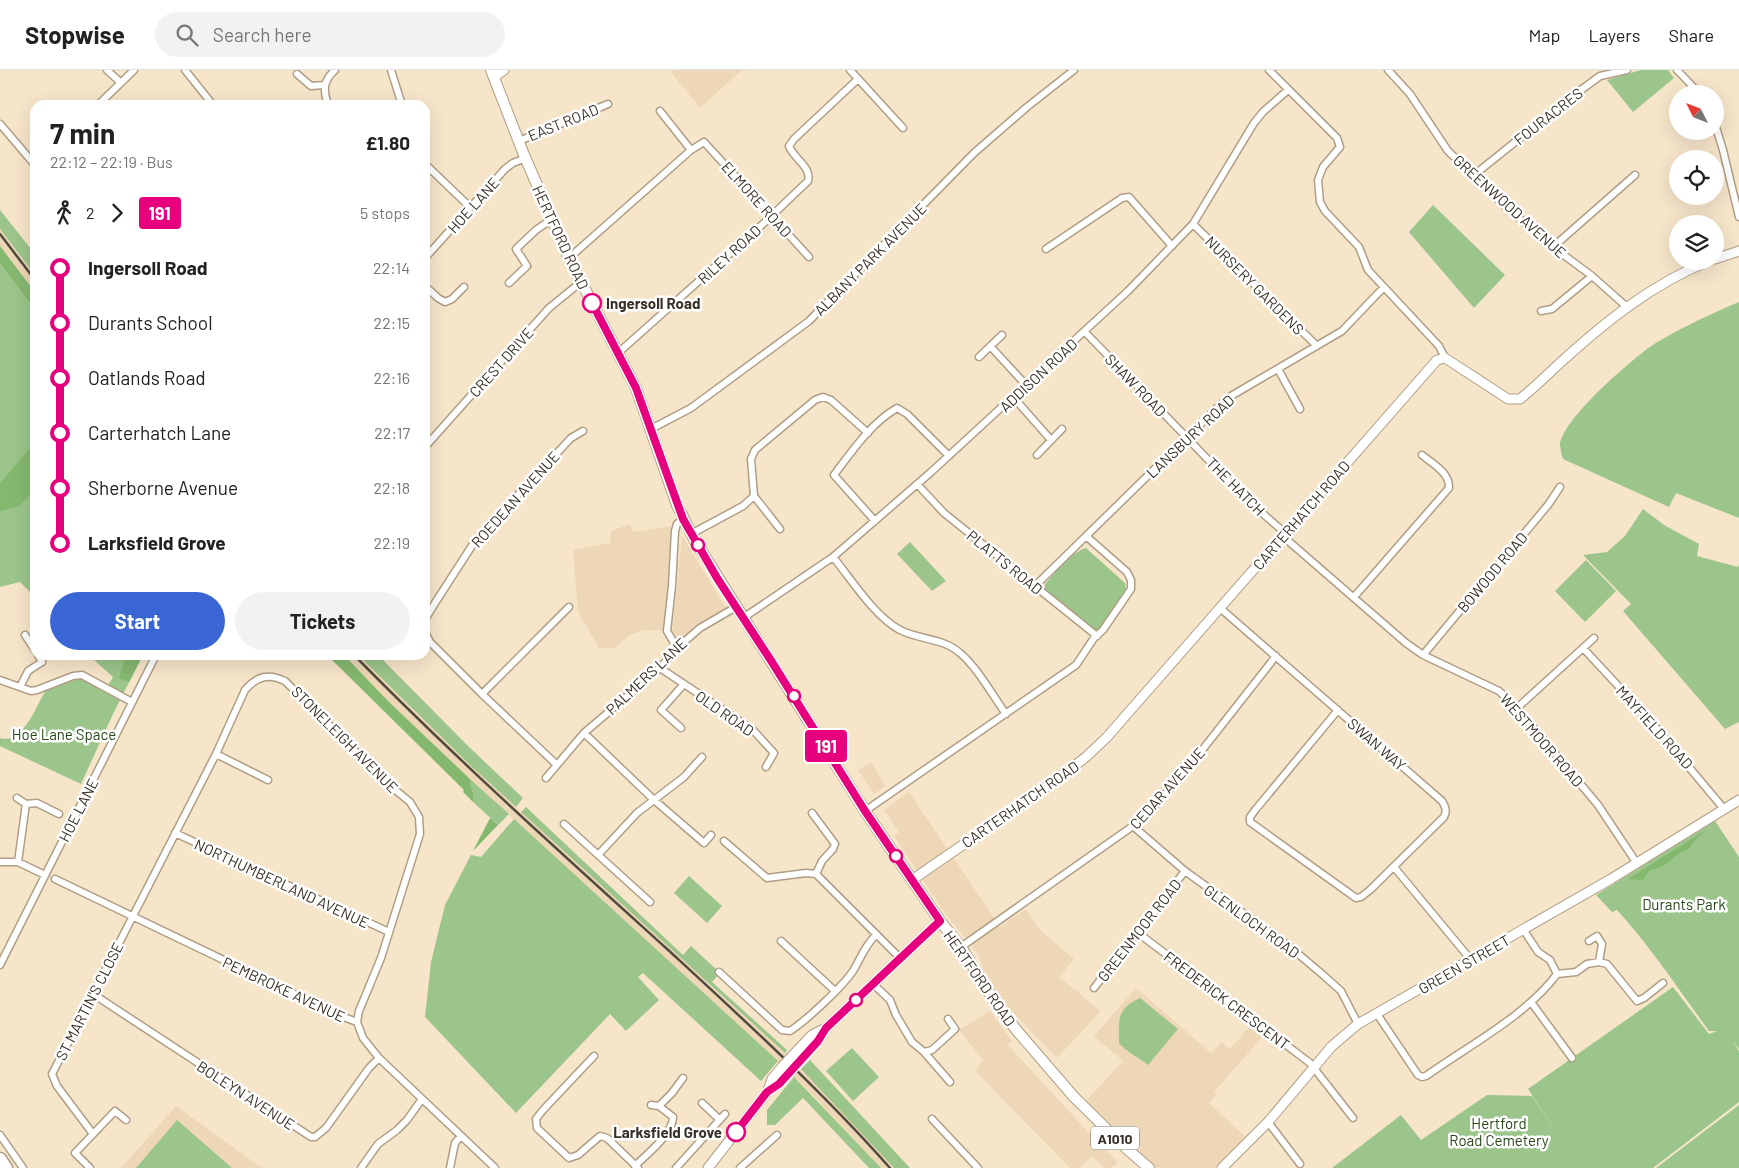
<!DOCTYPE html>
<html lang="en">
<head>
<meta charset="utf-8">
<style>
	:root { --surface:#fff; --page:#f2f2f2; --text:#222; --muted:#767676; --line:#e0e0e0; --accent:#3a65d5 }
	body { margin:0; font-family:Barlow,sans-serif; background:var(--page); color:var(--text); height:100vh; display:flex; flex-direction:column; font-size:19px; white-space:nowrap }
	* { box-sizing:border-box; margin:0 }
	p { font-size:16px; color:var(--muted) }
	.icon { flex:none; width:28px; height:28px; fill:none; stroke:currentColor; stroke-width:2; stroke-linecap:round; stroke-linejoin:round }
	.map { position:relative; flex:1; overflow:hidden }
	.drawer { position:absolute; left:30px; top:30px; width:400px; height:560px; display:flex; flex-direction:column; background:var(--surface); border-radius:15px; box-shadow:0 5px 20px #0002 }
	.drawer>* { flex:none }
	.badge { padding:0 10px; border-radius:4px; font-size:18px; line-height:32px }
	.needle { width:32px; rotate:312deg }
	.fabs { position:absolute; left:1669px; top:15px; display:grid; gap:10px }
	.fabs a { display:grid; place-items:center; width:55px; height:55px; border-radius:50%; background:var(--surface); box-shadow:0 5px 20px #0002; font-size:25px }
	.map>.badge { position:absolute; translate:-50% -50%; box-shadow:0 0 0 2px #fff }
	.legs { display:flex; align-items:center; gap:8px; height:55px; padding:0 20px; font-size:16px }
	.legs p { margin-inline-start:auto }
	.overview { display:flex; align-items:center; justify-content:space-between; height:85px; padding:0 20px }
	h1 { font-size:28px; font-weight:700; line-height:38px }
	.action { display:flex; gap:10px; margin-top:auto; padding:10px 20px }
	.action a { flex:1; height:58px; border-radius:30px; background:var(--accent); color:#fff; font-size:20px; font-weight:700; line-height:58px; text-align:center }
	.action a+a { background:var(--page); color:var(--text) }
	ul { padding:0 20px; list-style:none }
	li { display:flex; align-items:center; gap:18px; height:55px; font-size:19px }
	li i { display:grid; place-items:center; width:8px; height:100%; margin:0 6px; background:currentColor }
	li i::after { content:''; width:12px; height:12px; margin:-6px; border:4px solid; border-radius:50%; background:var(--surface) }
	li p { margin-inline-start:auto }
	li:first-child i { background:linear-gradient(#0000 50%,currentColor 0) }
	li:last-child i { background:linear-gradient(currentColor 50%,#0000 0) }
	header { display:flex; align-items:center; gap:30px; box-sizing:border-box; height:70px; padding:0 25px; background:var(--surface); border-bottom:1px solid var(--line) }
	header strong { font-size:24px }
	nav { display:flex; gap:28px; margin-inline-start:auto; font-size:18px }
	.search { width:350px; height:45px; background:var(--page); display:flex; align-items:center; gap:12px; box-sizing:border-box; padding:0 18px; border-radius:28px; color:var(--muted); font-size:19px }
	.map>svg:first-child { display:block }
</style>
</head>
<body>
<header>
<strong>Stopwise</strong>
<div class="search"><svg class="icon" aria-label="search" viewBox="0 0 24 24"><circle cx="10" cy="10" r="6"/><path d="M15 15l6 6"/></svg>Search here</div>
<nav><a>Map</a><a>Layers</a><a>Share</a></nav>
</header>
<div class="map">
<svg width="1739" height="1098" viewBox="0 0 1739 1098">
	<rect width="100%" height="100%" fill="#f7e5ca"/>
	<path fill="#edd7b6" d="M674,0H742L700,38L671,2Z
		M0,159L35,205V222L0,176Z
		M630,454L633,462L671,456L668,560H643L630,565L614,578H599L578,542L573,480L610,473L611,461Z
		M682,466L726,538L677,571L672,565Z
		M344,585H358L472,697L778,977L837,1035L894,1098H881L805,1017L770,984L476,715L387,630Z
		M871,692L886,716L874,724L858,700Z
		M909,722L1000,857L1026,839L1040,860L1074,889L1059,907L1101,941L1057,988L1003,932L984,902L978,884L942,839L894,766L899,762L884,740Z
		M1136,918L1211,983L1222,972L1230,979L1251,955L1263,966L1214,1022L1216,1025L1209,1033L1246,1067L1215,1098H1157L1086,1031L1123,991L1094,966Z
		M990,941L1012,971L1008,975L1101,1076L1116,1090L1117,1094L1109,1098H1104L1092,1086L1080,1098H1070L975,1001L983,990L959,960Z
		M176,1036L262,1098H121Z"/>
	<path fill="#9bc58a" d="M1641,0H1668L1674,8L1633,42L1607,10Z
		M1433,135L1505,205L1474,238L1409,162Z
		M0,140L35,184V205L0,159Z
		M0,194L35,240V527L20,512L0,517Z
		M1739,232V448L1676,423L1669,437L1563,389C1562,385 1560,379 1560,374C1564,348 1626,295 1647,279C1671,262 1711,244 1739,232Z
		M1643,439L1664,455L1699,474L1697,486L1738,497L1739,495V652L1725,659L1623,541L1631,534L1583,485L1607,482L1625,466Z
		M910,472L946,511L932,521L897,484Z
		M1086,478L1125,513L1126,519L1099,560L1094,561L1045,521V514C1056,502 1070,483 1086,478Z
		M1586,490L1616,521L1585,552L1555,521Z
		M92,585H143L114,642L81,714L0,676V668C23,675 36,636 46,620L81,608L109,614L113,607L94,590Z
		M358,585H378L469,677L523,728L516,737L472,697Z
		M471,710L509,744L498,755L473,732C476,724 469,718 471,710Z
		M526,737L683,885L691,876L717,900L715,902L718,905L712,912L787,980L785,983L521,742Z
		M514,749L778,991L761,1011L643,903L638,907L659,930L626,961L610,944L516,1043L425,947L431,892L445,835L471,785L481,787Z
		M1715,751L1739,787V979L1733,972L1739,981V1032L1653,1098H1332L1401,1045L1421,1070L1487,1025L1532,1026L1565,1076L1528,1019L1673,917L1709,964L1717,961H1709C1679,920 1651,877 1617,840L1612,842L1596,825Z
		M689,806L722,836L707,853L674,823Z
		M1140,928L1178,959L1148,995C1139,988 1126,981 1119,973C1119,950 1116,939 1140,928Z
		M852,978L879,1007L853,1031L826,1001Z
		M810,990L910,1098H894L801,999Z
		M794,1007L881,1098H869L803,1028L775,1055H767V1040Z
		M1739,1035V1098H1656Z
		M177,1050L232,1098H136Z"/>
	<path fill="#85b86f" d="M0,176L35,222V240L0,194Z
		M35,372V418L20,436L0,441V413Z
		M126,585H143L129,612L119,608Z
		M327,585H344L387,630L471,710C469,718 476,724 473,732L463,722L464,720Z
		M490,748L498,755L473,781Z
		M1706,760L1693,772L1689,779L1680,783L1663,796L1649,801L1643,810L1628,809Z"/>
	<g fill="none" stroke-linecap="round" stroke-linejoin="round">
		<g stroke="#af9e85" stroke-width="9">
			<path id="street" d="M107,0L121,13
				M185,0L213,35
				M391,0L402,35
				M850,0L903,58
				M1269,0L1337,68L1340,77L1323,97L1318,110L1320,132L1325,141L1359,177L1368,200L1439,276L1445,288
				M1388,0L1410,24L1448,81L1506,137L1553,177L1592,206L1627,237
				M1677,0L1700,24
				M297,4L311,16L324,15
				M98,35L134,0
				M328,35C323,20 323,11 335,0
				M660,41L691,80
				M0,54L35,95
				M1715,54L1723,80L1739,147
				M519,71L608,34
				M425,94L470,137
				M1474,105L1570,28L1600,6L1627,0
				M1193,154L1317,276
				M1553,177L1635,105
				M1046,179L1122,128L1129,127L1172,176
				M425,188L505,99L513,93L526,88
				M569,188L691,80L704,72L809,187
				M509,213L527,196L516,179L536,160L552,149
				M425,216L438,228L445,232L452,229L464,217
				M1541,241L1552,239L1592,206
				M1085,262L1245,428L1285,463L1286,469L1406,573L1423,585L1499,621L1517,638L1598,735L1636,792
				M991,277L1026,315
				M618,283L764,153L808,111C812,97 793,88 789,76L794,69L858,9
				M979,287L1002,265
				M1278,299L1300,339
				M1014,328L1051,370
				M651,359L691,338L809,251L974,83L1027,37L1074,0
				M425,377L549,238L581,212
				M1037,385L1062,359
				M917,414L944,443L1097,566
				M875,451L834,405C852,381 871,353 897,338L907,344L949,386
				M780,459L754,426L751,389L755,380L815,330L823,327L831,330L868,363
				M691,464L743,436L754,426
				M833,487C852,510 874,546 900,560C920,570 943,568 960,583C977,597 993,626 1006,644
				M1035,516L1221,334L1231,326L1342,261L1384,217
				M1354,527L1449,418C1450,403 1433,394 1422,385
				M1220,538L1442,731C1446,738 1447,741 1444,747L1370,820L1361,827L1356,828L1250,752V747L1256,739L1338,640
				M743,548L833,487L930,403L1128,221L1193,154L1254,53L1263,42L1288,20
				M425,555L426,548L435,533L475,471L571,368L583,361
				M425,562L430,572L482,624L557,695
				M25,565L35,580
				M677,578L667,561L672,516L675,461L677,454L683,449
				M1583,578L1647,647L1724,739
				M1423,585L1548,435L1560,417
				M660,598L753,660L774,683L766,697
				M0,610L31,621L37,620L73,606L82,605L132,632
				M20,617L28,601L42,592L38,585
				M482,624L569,537
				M1517,638L1594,568
				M681,658L661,640L684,614
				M584,663L653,729L704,773L711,765
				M216,684L268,710
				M546,708L584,663L660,598L677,578L700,558L736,537
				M17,728L26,734L37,733L59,744
				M865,741L1076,595L1094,568L1103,560L1131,519V510L1127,502L1086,466
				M812,743L835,774L833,779L822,791L816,804
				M564,754L650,832
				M1134,757L1185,801L1290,877L1322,904L1341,921L1358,954
				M175,763L389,862
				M724,771L767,808L806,803L816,804L900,888
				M598,785L637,743L684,707L702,687
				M0,792H18L45,805
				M18,792L26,734
				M1394,797L1471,890
				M55,809L338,945L357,952
				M1138,863L1310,993L1353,1048
				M781,871L835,921
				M1589,871L1597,866L1602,874L1599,892
				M961,877L1140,751L1181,707L1276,586
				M0,895L156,585
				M719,902L782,960L790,961C807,950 842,917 853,901C861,888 865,875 876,865
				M1557,904L1576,902L1587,894L1599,892L1607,894L1637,931L1644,928L1663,913
				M872,913L890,930L896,945L912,972L924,982L932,980L955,959L948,949
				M1094,918L1185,801
				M93,924L311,1067H315L326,1058L369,998L379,988
				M1531,932L1572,988
				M1377,944L1418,1005L1422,1007L1426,1006C1468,976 1526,946 1557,904L1550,890L1538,882L1523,859
				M924,982L950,1012
				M594,986L543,1040L536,1049L537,1058L569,1088L578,1085L600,1066L607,1068L638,1098
				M702,1033L720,1050
				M651,1035L659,1036
				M932,1049L978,1098
				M1268,1052L1300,1094
				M93,1064L57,1016L52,1004L216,684L245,620C257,606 269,603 285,611L388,714L410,732L419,747L420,764L381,888L359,941L357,952L363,968L379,988L495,1098
				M0,1065L23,1098
				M635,1096C647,1084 673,1064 673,1047L659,1036L672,1023L683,1008
				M90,1098L75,1083L115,1041L126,1050
				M361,1098L378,1074L397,1060L407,1050L422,1029
				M450,1098L455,1073L461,1066
				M676,1098L725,1044
				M740,1098L777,1065"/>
		</g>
		<g stroke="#af9e85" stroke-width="11">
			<path id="secondary" d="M494,7L504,0
				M1715,189L1739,181
				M912,810L1045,718L1086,687L1107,667L1437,290L1445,288L1508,329H1520C1534,318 1547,305 1560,293C1605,252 1652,214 1709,191
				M792,986L812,965L826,958L940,851
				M798,992L818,971L826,958
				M768,1021L779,1014L789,1003
				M708,1098L768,1021L772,1009L782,997
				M1222,1098L1268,1052L1332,976L1358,954L1611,809L1739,730"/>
		</g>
		<g stroke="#af9e85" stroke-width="12">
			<path id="primary" d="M491,0L524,85L569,188L636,318L677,435L694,469L865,741L940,851L961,877L996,934L1018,962L1074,1027L1127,1079L1149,1098"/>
		</g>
		<g stroke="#af9e85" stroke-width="15">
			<path id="highway" d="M0,1089L6,1098"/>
		</g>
		<use href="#street" stroke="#fff" stroke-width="6"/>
		<use href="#secondary" stroke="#fff" stroke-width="9"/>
		<use href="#primary" stroke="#fff" stroke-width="10"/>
		<use href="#highway" stroke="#fff" stroke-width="12"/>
		<path stroke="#534b3d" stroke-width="2.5" d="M0,164L35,210
			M354,585C454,687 560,782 666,878C743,949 820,1019 890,1098"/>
		<g stroke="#af9e85" stroke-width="11" stroke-linecap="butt">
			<path id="secondary-bridge" d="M782,997L792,986
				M789,1003L798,992"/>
		</g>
		<use href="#secondary-bridge" stroke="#fff" stroke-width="9"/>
	</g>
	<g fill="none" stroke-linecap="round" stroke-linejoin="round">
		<g stroke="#fff" stroke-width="11">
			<path id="line-1" d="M592,233L636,318L683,449L717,508L770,589L865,741L940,851L826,958L818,971L779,1014L767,1022L736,1062"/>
		</g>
		<use href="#line-1" stroke="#e6007e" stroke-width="8"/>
	</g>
	<g fill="#fff" stroke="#e6007e" stroke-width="2.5">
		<circle cx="592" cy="233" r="9"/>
		<circle cx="698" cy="475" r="6"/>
		<circle cx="794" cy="626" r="6"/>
		<circle cx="896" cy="786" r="6"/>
		<circle cx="856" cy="930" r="6"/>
		<circle cx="736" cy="1062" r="9"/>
	</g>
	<g text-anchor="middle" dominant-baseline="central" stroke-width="5" stroke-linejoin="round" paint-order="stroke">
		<rect fill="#fff" stroke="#736e66" stroke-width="1" x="1091" y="1056.5" width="48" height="23" rx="4"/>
		<g font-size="14" font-weight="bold" fill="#373025">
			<text x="1115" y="1068">A1010</text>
		</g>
		<g font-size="15" fill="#373025" stroke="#fff">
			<text transform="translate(1548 46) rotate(-38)">FOURACRES</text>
			<text transform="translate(563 52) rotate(-22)">EAST ROAD</text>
			<text transform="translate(757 129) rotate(48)">ELMORE ROAD</text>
			<text transform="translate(473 135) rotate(-48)">HOE LANE</text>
			<text transform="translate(1510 136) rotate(42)">GREENWOOD AVENUE</text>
			<text transform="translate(561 167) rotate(65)">HERTFORD ROAD</text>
			<text transform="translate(729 184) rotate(-42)">RILEY ROAD</text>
			<text transform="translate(870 189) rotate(-45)">ALBANY PARK AVENUE</text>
			<text transform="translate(1255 215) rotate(45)">NURSERY GARDENS</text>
			<text transform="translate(501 292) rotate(-48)">CREST DRIVE</text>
			<text transform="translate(1038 305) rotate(-43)">ADDISON ROAD</text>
			<text transform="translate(1136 315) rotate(46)">SHAW ROAD</text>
			<text transform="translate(1190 366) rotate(-43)">LANSBURY ROAD</text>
			<text transform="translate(1236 416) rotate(45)">THE HATCH</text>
			<text transform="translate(515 429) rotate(-48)">ROEDEAN AVENUE</text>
			<text transform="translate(1301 445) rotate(-49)">CARTERHATCH ROAD</text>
			<text transform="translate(1005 492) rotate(39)">PLATTS ROAD</text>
			<text transform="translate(1492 502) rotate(-50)">BOWOOD ROAD</text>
			<text transform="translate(646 606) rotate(-43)">PALMERS LANE</text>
			<text transform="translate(725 643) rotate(35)">OLD ROAD</text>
			<text transform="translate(1655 657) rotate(48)">MAYFIELD ROAD</text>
			<text transform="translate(345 669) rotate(45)">STONELEIGH AVENUE</text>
			<text transform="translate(1542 670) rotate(49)">WESTMOOR ROAD</text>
			<text transform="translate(1377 674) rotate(41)">SWAN WAY</text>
			<text transform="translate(1167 718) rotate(-48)">CEDAR AVENUE</text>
			<text transform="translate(1020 734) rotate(-35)">CARTERHATCH ROAD</text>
			<text transform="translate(78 740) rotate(-63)">HOE LANE</text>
			<text transform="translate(282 813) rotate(25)">NORTHUMBERLAND AVENUE</text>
			<text transform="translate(1252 851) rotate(36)">GLENLOCH ROAD</text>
			<text transform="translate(1139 860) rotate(-52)">GREENMOOR ROAD</text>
			<text transform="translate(1464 894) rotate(-30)">GREEN STREET</text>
			<text transform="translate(980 908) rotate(55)">HERTFORD ROAD</text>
			<text transform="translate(284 919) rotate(25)">PEMBROKE AVENUE</text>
			<text transform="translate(1227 930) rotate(37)">FREDERICK CRESCENT</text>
			<text transform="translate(89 931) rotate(-63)">ST MARTIN'S CLOSE</text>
			<text transform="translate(246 1025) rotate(33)">BOLEYN AVENUE</text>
		</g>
		<g font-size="15" font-weight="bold" fill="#373025" stroke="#fff" text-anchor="start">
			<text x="606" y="233">Ingersoll Road</text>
			<text x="722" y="1062" text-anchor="end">Larksfield Grove</text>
		</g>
		<g font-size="15" fill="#264816" stroke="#fff">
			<text x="64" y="664">Hoe Lane Space</text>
			<text x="1684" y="834">Durants Park</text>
			<text x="1499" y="1053">Hertford<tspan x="1499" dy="17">Road Cemetery</tspan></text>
		</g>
	</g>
</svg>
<div class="fabs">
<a><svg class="needle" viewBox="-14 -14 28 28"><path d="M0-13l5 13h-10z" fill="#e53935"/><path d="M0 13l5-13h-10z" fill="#767676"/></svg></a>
<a><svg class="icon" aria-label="locate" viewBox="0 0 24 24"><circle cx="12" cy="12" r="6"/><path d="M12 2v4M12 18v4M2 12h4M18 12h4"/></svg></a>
<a><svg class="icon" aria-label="layers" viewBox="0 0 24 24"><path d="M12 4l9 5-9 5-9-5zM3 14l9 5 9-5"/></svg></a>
</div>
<b class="badge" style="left:826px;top:676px;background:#e6007e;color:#fff">191</b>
<section class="drawer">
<div class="overview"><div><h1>7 min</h1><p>22:12 – 22:19 · Bus</p></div><b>£1.80</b></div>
<div class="legs"><svg class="icon" aria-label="walk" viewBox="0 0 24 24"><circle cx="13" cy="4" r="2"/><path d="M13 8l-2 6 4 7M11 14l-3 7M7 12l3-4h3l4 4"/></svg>2<svg class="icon" aria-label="forward" viewBox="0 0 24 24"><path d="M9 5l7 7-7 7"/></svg><b class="badge" style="background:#e6007e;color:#fff">191</b><p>5 stops</p></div>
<ul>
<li><i style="color:#e6007e"></i><b>Ingersoll Road</b><p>22:14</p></li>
<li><i style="color:#e6007e"></i><span>Durants School</span><p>22:15</p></li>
<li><i style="color:#e6007e"></i><span>Oatlands Road</span><p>22:16</p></li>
<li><i style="color:#e6007e"></i><span>Carterhatch Lane</span><p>22:17</p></li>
<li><i style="color:#e6007e"></i><span>Sherborne Avenue</span><p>22:18</p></li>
<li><i style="color:#e6007e"></i><b>Larksfield Grove</b><p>22:19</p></li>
</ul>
<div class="action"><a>Start</a><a>Tickets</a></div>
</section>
</div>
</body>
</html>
